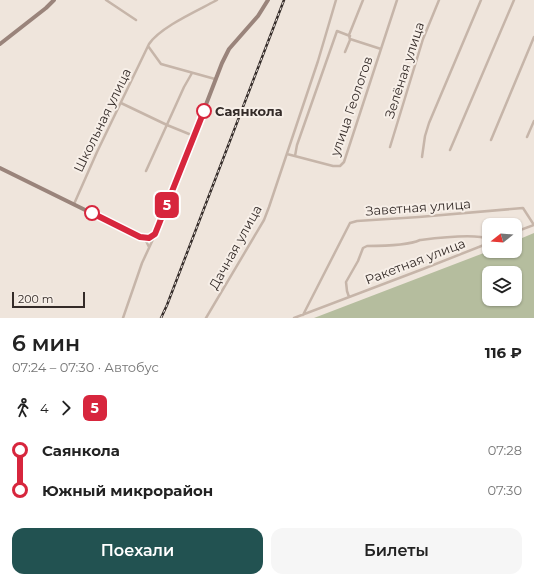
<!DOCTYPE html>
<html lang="ru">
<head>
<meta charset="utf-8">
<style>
	:root { --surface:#fff; --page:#f6f6f6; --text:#222; --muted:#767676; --accent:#225251 }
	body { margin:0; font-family:Montserrat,sans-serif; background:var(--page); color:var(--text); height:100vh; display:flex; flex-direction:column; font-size:15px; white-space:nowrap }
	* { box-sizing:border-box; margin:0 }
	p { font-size:13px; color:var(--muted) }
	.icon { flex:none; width:22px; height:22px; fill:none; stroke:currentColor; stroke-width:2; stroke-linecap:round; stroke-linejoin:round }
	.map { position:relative; height:318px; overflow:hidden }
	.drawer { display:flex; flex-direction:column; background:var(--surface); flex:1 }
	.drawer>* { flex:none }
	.badge { padding:0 8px; border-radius:6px; font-size:14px; line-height:26px }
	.needle { width:26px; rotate:253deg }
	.fabs { position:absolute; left:482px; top:218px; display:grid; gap:8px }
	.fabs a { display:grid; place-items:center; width:40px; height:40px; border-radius:8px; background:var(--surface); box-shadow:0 1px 3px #0004; font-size:20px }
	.scale { position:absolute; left:12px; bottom:10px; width:73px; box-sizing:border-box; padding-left:4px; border:2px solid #342b28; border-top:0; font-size:11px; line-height:14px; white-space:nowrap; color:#342b28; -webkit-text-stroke:3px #f7efe8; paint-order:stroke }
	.map>.badge { position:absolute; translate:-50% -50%; box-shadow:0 0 0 2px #fff }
	.legs { display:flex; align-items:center; gap:6px; height:44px; padding:0 12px; font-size:13px }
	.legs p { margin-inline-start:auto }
	.summary { display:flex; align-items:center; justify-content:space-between; height:68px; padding:0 12px }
	h1 { font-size:22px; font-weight:600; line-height:30px }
	.action { display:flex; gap:8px; margin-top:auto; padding:8px 12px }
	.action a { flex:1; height:46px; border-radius:12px; background:var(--accent); color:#fff; font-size:16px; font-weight:600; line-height:46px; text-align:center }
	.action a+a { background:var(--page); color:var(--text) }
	ul { padding:0 12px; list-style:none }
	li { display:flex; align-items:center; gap:14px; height:40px; font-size:15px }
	li i { display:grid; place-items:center; width:6px; height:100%; margin:0 5px; background:currentColor }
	li i::after { content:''; width:10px; height:10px; margin:-5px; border:3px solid; border-radius:50%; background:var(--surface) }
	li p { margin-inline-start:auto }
	li:first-child i { background:linear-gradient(#0000 50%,currentColor 0) }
	li:last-child i { background:linear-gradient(currentColor 50%,#0000 0) }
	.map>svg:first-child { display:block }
</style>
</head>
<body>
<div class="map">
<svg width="534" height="318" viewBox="0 0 534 318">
	<rect width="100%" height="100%" fill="#efe5dc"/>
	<path fill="#b5bd9e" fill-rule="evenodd" d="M534,233V318H314L489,251H515V241ZM489,273H515V299H489Z"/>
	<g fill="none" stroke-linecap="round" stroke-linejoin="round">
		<path stroke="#c6b5a9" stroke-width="2.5" d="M106,0L136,20
			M350,39L381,49
			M148,46L161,64L215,79
			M345,52L350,40L349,35L363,0
			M121,103L167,125L194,136
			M527,137L534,121
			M491,140L534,37
			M390,147L423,39L439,0
			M450,150L514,0
			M287,154L333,166H340L344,162L397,0
			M295,156L297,145L337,31L350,36
			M422,157L425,136L429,123L481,0
			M146,171L184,87L192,73
			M74,204L97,152L149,44C160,27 199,10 217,0
			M515,232L534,225
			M142,239L146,241L149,247
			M349,297L347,291L346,282L358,261L363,248L367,246C381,246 407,246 420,240C436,238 475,233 489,239
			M303,315L350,223L357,221L419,217L523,208L534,225
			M123,318L142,263L155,235
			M206,318L264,220L269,207L318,61L336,0
			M294,318L423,269L489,243"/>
		<path stroke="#9a847b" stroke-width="4" d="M0,44L46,8L54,0
			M0,168L140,237C149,239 153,237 158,229L222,63L229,49L258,16L268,0"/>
		<g stroke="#342b28" stroke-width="2.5">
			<path id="rail" d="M161,318L167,305L284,0"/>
		</g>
		<use href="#rail" stroke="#f7efe8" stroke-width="1" stroke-dasharray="3" stroke-linecap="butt"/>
	</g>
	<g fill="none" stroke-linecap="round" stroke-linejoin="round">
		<g stroke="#fff" stroke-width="9">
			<path id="line-1" d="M92,213L140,237L149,238L155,234L204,111"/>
		</g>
		<use href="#line-1" stroke="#d7263d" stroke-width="6"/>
	</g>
	<g fill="#fff" stroke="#d7263d" stroke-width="2">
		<circle cx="204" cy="111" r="7"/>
		<circle cx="92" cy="213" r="7"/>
	</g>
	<g text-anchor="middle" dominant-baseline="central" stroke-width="4" stroke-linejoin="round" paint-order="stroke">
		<g font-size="13" fill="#342b28" stroke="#f7efe8">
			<text transform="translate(404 70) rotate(-72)">Зелёная улица</text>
			<text transform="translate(351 106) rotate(-71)">улица Геологов</text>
			<text transform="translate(102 120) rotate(-64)">Школьная улица</text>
			<text transform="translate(418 207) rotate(-4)">Заветная улица</text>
			<text transform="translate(235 247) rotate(-61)">Дачная улица</text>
			<text transform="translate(415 261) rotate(-21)">Ракетная улица</text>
		</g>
		<g font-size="13" font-weight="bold" fill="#342b28" stroke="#f7efe8" text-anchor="start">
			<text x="215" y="111">Саянкола</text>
		</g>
	</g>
</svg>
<div class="fabs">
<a><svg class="needle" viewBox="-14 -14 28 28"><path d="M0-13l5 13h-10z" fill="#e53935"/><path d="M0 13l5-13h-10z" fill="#767676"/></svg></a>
<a><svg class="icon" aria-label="layers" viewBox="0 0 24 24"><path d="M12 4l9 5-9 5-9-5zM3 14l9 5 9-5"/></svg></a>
</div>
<div class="scale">200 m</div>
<b class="badge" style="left:167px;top:205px;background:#d7263d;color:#fff">5</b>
</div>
<section class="drawer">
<div class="summary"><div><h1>6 мин</h1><p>07:24 – 07:30 · Автобус</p></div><b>116 ₽</b></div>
<div class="legs"><svg class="icon" aria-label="walk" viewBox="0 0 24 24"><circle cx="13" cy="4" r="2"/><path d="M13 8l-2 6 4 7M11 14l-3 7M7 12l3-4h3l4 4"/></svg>4<svg class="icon" aria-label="forward" viewBox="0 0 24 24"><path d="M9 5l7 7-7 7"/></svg><b class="badge" style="background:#d7263d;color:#fff">5</b></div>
<ul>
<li><i style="color:#d7263d"></i><b>Саянкола</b><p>07:28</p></li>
<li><i style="color:#d7263d"></i><b>Южный микрорайон</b><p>07:30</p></li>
</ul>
<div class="action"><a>Поехали</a><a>Билеты</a></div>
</section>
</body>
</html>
